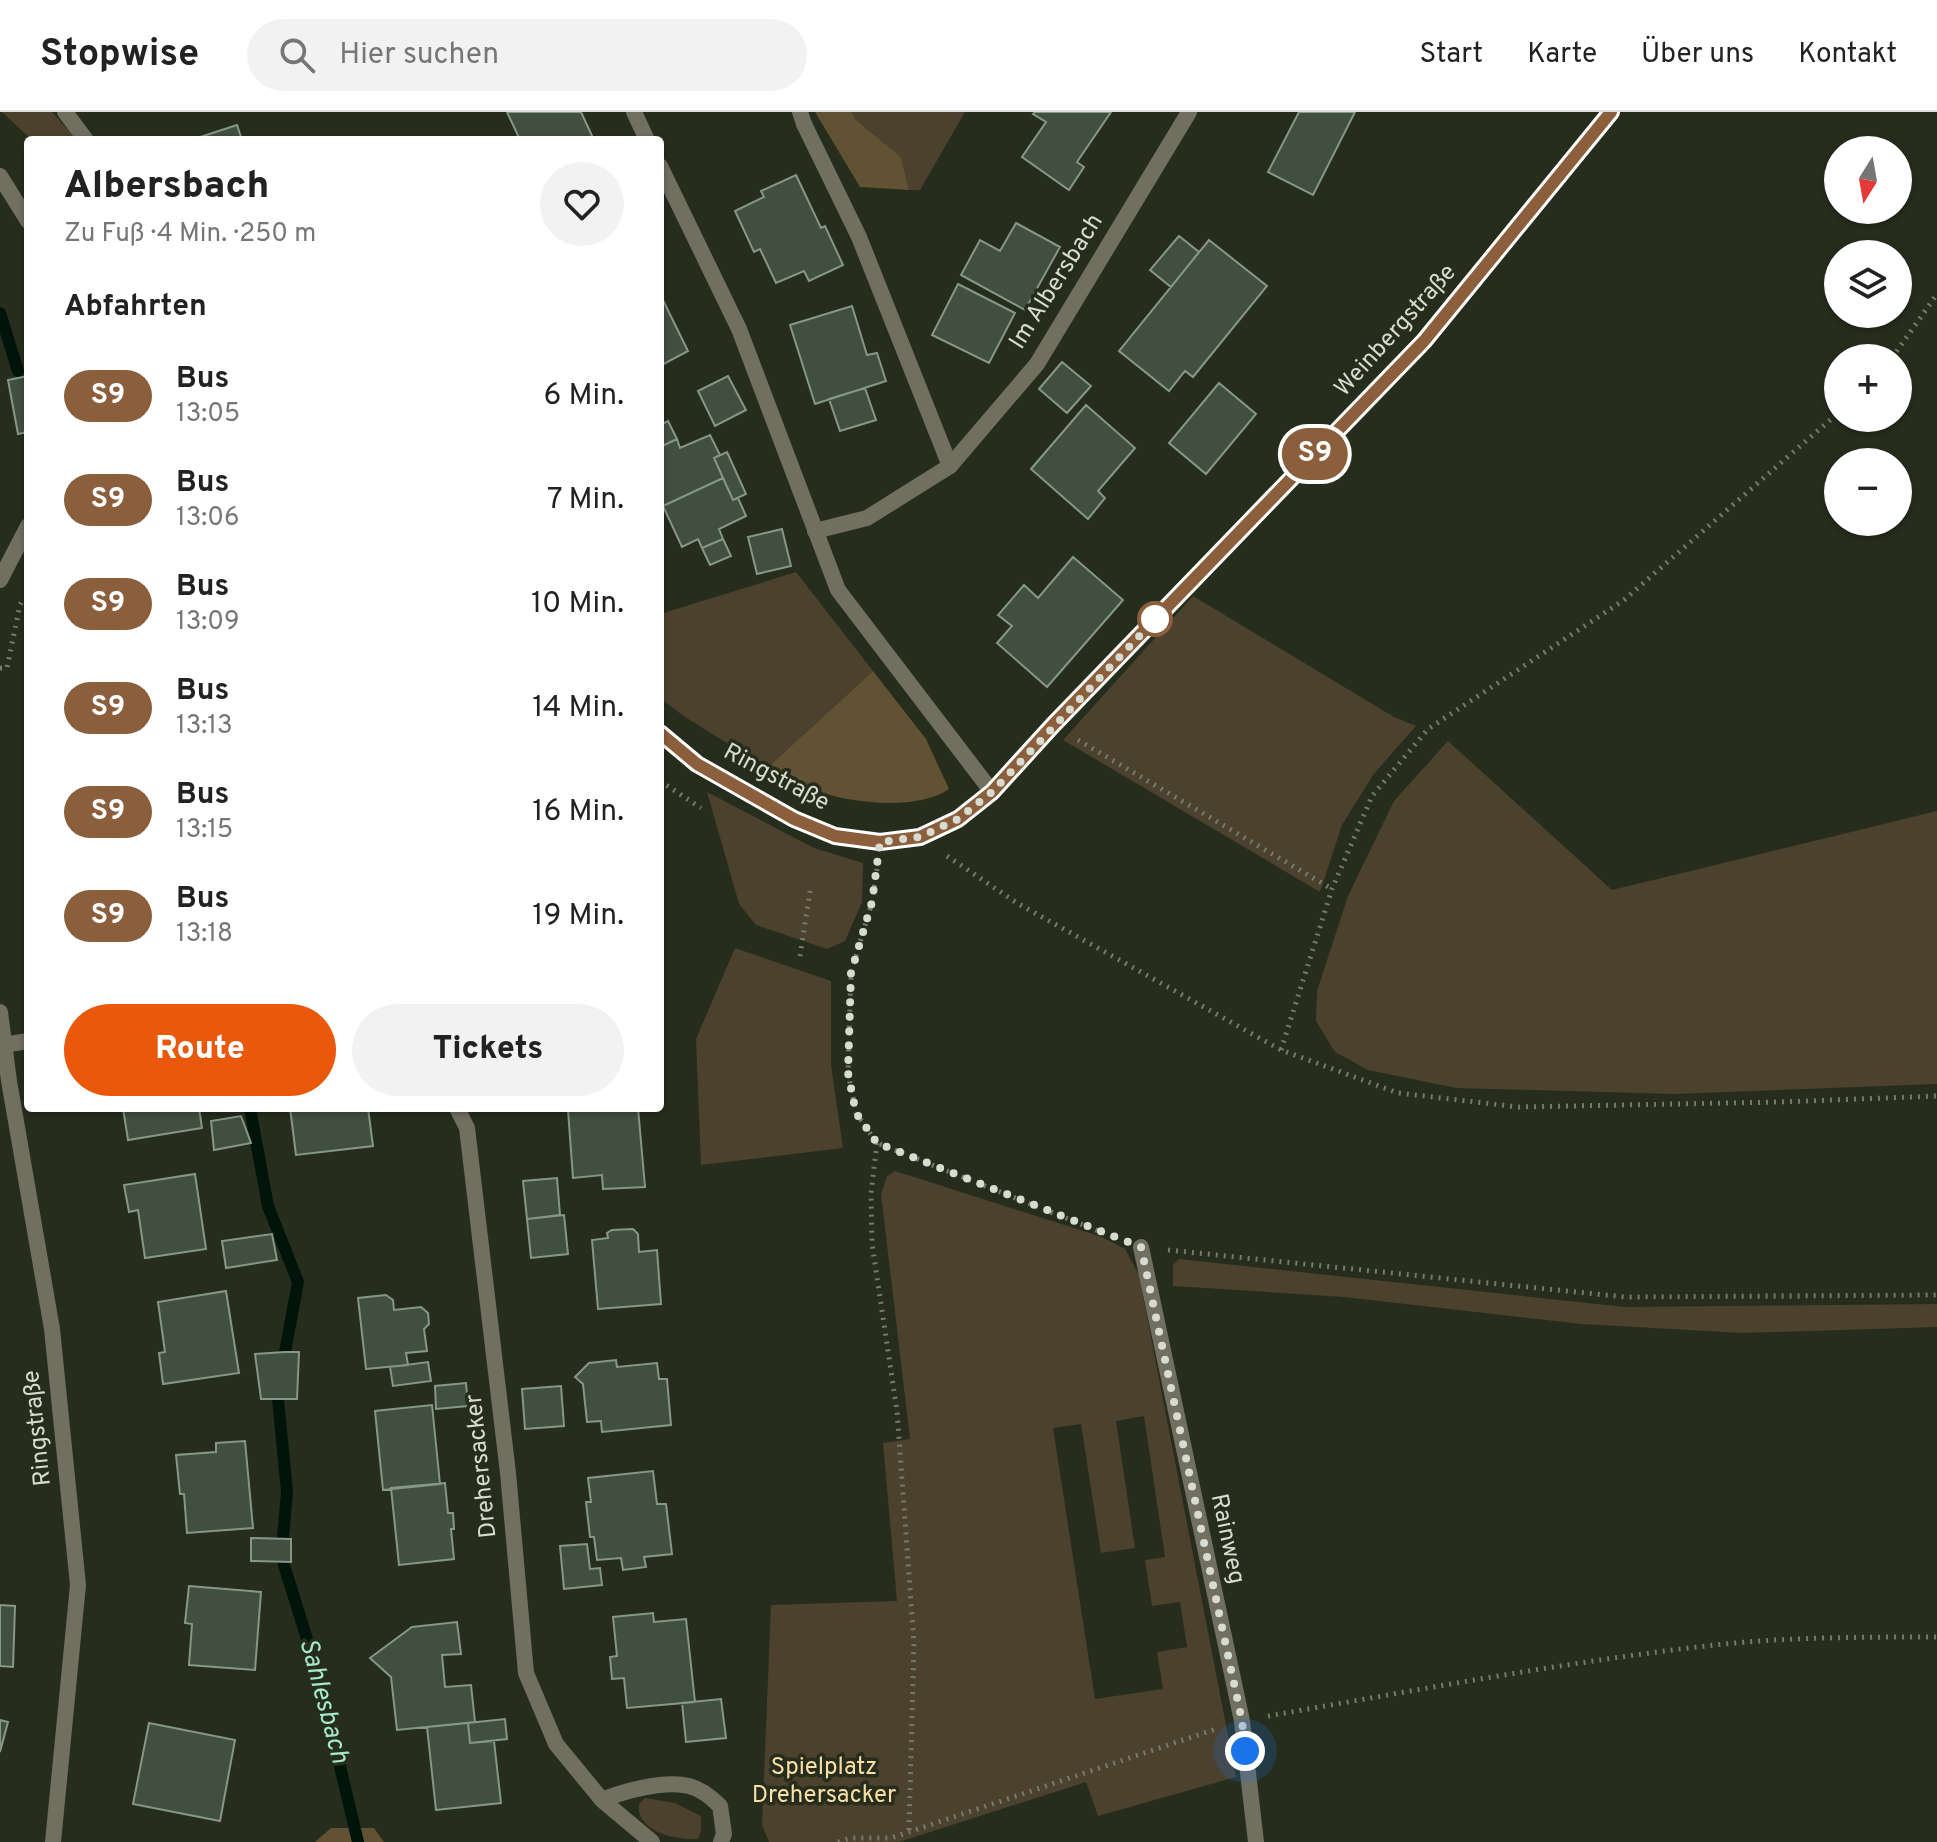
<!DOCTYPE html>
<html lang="de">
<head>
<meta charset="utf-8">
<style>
	:root { --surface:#fff; --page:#f2f2f2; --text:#222; --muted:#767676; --line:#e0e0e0; --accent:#ea580c }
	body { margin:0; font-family:Overpass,sans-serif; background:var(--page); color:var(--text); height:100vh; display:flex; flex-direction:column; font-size:30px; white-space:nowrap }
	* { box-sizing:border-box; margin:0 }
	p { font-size:26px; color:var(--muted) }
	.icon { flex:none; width:44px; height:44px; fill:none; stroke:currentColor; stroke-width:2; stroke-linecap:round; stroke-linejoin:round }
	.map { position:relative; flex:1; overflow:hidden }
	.side { position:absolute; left:24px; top:24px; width:640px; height:976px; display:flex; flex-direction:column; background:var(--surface); border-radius:8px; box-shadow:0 2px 6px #0004 }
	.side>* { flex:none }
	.badge { padding:0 16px; border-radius:26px; font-size:28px; line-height:52px }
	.needle { width:52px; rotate:191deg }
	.tools { position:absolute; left:1824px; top:24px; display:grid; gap:16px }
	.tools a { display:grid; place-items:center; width:88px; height:88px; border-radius:50%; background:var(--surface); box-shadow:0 2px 6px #0004; font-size:40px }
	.you { position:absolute; width:40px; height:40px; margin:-20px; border:6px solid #fff; border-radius:50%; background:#1a73e8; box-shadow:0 0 0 12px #1a73e833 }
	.map>.badge { position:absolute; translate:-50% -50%; box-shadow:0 0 0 4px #fff }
	h2 { padding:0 40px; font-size:30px; line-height:72px }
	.round { display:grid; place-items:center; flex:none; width:84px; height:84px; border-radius:42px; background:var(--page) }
	.summary { display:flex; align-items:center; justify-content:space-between; height:136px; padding:0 40px }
	h1 { font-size:38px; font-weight:800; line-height:60px }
	.action { display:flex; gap:16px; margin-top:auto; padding:16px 40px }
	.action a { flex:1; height:92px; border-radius:48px; background:var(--accent); color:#fff; font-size:32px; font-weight:800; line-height:92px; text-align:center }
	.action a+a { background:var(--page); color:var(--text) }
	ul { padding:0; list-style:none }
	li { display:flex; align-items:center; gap:24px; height:104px; padding:0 40px }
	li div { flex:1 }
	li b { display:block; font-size:30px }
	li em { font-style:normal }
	li .badge { min-width:88px; font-weight:700; text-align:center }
	header { display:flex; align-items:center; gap:48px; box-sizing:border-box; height:112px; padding:0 40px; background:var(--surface); border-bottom:2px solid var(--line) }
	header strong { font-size:38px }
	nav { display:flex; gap:44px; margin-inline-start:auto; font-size:28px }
	.search { width:560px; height:72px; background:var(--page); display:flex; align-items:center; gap:20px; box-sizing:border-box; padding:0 28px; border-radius:44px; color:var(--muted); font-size:30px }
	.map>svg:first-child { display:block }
</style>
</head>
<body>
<header>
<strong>Stopwise</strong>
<div class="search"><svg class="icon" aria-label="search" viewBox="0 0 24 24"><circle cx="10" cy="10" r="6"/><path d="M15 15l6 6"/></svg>Hier suchen</div>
<nav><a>Start</a><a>Karte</a><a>Über uns</a><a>Kontakt</a></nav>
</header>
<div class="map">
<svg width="1937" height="1730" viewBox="0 0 1937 1730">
	<rect width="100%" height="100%" fill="#262d1c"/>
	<path fill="#4b412c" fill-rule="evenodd" d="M2,0H52L77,28H32Z
		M852,0H965L920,78H909L901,45L855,7Z
		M796,460L873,559L767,656L685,605L660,586V502Z
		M1193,484L1394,605L1416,614L1373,663L1342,713L1320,780L1063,628Z
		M1448,629L1612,778L1937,699V972L1674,982L1456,976L1368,958L1335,940L1316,909L1317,879L1348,784L1394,689Z
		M707,680L814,736L863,751L862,790L845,829L827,837L756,813L739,792Z
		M735,836L831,869V953L843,1036L701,1053L696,927Z
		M895,1059L1102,1125L1125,1137L1139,1163L1236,1665L1098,1704L1086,1670L899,1730H769L762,1713L771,1493L897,1489L883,1331L910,1327L881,1082L887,1064ZM1144,1304L1165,1445L1145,1448L1152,1494L1180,1490L1187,1535L1157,1540L1163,1577L1095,1587L1053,1316L1081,1312L1101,1441L1135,1436L1116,1309Z
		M1179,1147L1625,1195L1937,1192V1215L1742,1221L1582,1212L1344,1185L1173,1174V1153Z
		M645,1686L675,1691L701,1704V1719L698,1727C676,1729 635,1719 639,1692Z"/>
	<path fill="#605233" d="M815,0H852L855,7L901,45L909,78L860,75Z
		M873,559L926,627L949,677C919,698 854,692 820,680C802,674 784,664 767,656Z
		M331,1716H374L384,1730H315Z"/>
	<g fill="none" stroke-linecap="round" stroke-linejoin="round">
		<path stroke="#00140b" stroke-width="12" d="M0,201L18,259
			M250,996L268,1094L298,1170L285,1240
			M278,1287L287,1380L283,1426
			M283,1450L318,1562L358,1730"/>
	</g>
	<path fill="#404f40" stroke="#869786" stroke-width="2" d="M507,0H581L594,28H520Z
		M1035,0H1111L1077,50L1084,55L1069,78L1022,45L1046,10L1033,2Z
		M1299,0H1355L1313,83L1268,60Z
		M237,13L242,28H191Z
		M796,63L821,116L825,114L843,153L809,169L804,159L776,171L760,137L754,140L735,99L764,85L761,79Z
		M1016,111L1060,135L1025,198L961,163L980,128L1000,139Z
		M1179,124L1199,140L1171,175L1150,158Z
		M1209,128L1267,174L1193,265L1185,259L1169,279L1119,239Z
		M958,172L1015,201L989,251L932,223Z
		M660,182L688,239L662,253L660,249Z
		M852,194L867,243L877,241L886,269L815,292L790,213Z
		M1062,250L1091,274L1067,301L1039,277Z
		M28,264V320L18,322L8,268Z
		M728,264L746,298L715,314L698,279Z
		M1219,271L1256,302L1206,362L1169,331Z
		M865,276L876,308L840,319L829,287Z
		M1086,293L1135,336L1098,379L1105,386L1088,407L1031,357Z
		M668,309L677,327L660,335V313Z
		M710,323L720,343L714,346L723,366L663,394L660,387V335L677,327L680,336Z
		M727,340L746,382L733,388L714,346Z
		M723,366L733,388L738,386L746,404L719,417L723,427L702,436L698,427L682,435L663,394Z
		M782,417L791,454L757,462L748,425Z
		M723,427L731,444L710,453L702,436Z
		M1073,445L1123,488L1047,575L997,531L1012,514L998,503L1024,473L1038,486Z
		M123,996H199L202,1016L128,1028Z
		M290,996H368L373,1034L296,1043Z
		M596,996H638L645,1075L603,1077L602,1063L573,1066L568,998Z
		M241,1004L251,1031L214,1038L211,1009Z
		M195,1062L206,1137L145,1146L138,1098L129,1100L124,1073Z
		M557,1066L560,1103L527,1107L523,1069Z
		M564,1103L568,1142L531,1146L527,1107Z
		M633,1117L638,1122L639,1140L657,1138L661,1192L598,1197L592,1128L608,1126L607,1121L612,1118Z
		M272,1122L277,1148L226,1156L222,1129Z
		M226,1179L239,1261L163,1272L159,1241L165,1240L158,1190Z
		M386,1183L393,1188L394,1198L421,1195L428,1201L429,1212L424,1217L427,1239L406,1241L408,1253L366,1257L358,1186Z
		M285,1240H299L297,1287H261L255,1242Z
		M616,1248L617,1255L657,1251L659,1267H667L671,1313L602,1320L601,1309L587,1310L583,1272L575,1265L589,1251Z
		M428,1250L431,1269L393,1274L390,1255Z
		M466,1271L468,1294L436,1297L435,1274Z
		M561,1274L564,1314L525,1317L522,1277Z
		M432,1293L440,1372L383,1378L375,1299Z
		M245,1329L253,1416L187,1421L184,1382H180L176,1343L216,1340V1331Z
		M653,1359L657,1392H666L672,1442L644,1445L646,1455L623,1458L621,1446L597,1448L594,1425H590L586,1390H591L588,1366Z
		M445,1371L448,1401H453L454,1417H451L454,1447L399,1453L391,1376Z
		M251,1426L291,1427V1450L251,1449Z
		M587,1432L590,1457L600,1456L602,1473L564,1477L560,1434Z
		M189,1474L261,1480L255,1558L189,1553L192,1512L185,1511Z
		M0,1493L15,1494L13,1555L0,1554Z
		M653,1501L654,1510L686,1507L695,1590L627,1596L624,1566L612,1567L610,1545L617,1544L613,1505Z
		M457,1510L461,1542L442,1543L445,1575L471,1573L475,1610L397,1618L391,1565L370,1546L412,1515Z
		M721,1587L726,1626L686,1630L682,1591Z
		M505,1607L507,1627L470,1631L468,1611Z
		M0,1608L8,1610L0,1640Z
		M149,1611L235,1628L220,1709L133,1692Z
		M468,1611L470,1631L494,1629L501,1691L436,1698L427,1615Z"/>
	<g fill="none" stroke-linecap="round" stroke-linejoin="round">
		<path stroke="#757a6c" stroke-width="5" stroke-dasharray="2 6" stroke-linecap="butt" d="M1892,246L1937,182
			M0,556H7L20,493L23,487
			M1078,628L1332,777
			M660,669L701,696
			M947,744L1017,791L1281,938L1398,981L1519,995L1780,990L1937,984
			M877,757L872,790L851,861L848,961L856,1001L877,1031L1116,1126
			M800,844L811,773
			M1281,938L1332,777L1372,684L1428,617L1624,488L1838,301
			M877,1031L871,1081L872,1132L897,1299L914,1532L909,1719
			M1168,1138L1625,1185L1937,1183
			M1268,1604C1413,1579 1559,1551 1706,1534C1782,1525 1860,1525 1937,1525
			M838,1730L850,1726H891L1216,1617"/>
		<path stroke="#706f60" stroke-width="16" d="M65,0L86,28
			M804,12L859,125L950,354"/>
		<path stroke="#706f60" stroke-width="16" d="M634,0L647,28
			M800,0L804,12
			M660,54L739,217L838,478L992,680
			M0,64L28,109
			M815,419L867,406L950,354L1037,252L1189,0
			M3,933L28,929
			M457,996L467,1016L508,1361L526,1561L556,1632L602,1688L652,1730
			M1141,1135L1242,1609L1256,1730
			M602,1688C624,1679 664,1668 689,1674C701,1677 711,1685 720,1694L724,1722L721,1730"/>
		<path stroke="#706f60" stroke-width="16" d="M0,468L28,414
			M660,621L697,652L794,707L835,724L880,730L920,725L958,707L992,680L1053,613L1424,229L1612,0
			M0,900L9,969L52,1217L78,1473L53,1730"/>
	</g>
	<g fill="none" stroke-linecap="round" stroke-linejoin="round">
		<g stroke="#fff" stroke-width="18">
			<path id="line" d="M660,621L697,652L794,707L835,724L880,730L920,725L958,707L992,680L1053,613L1424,229L1611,0"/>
		</g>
		<use href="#line" stroke="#8b5e3c" stroke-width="12"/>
		<path stroke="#d7dbd0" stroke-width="8" stroke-dasharray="0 14.4" d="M1155,507L1162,500L992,680L958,707L920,725L880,730L872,790L851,861L848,961L856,1001L877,1031L1141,1135L1242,1609L1245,1639"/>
	</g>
	<circle fill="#fff" stroke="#8b5e3c" stroke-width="4" cx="1155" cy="507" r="16"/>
	<g text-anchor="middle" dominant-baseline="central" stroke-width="7" stroke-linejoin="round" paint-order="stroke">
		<g font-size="24" fill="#d7dbd0" stroke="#262d1c">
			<text transform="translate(1057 170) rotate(-58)">Im Albersbach</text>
			<text transform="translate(1396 219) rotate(-48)">Weinbergstraße</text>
			<text transform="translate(776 666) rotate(28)">Ringstraße</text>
			<text transform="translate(38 1316) rotate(-96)">Ringstraße</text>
			<text transform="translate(482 1354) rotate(-96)">Drehersacker</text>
			<text transform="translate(1227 1427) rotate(78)">Rainweg</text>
		</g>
		<g font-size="24" fill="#f9dea5" stroke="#262d1c">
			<text x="824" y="1656">Spielplatz<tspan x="824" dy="28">Drehersacker</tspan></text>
		</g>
		<g font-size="26" font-style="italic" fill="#a7e9cb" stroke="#262d1c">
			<text transform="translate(323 1589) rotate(75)">Sahlesbach</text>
		</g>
	</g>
</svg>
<div class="tools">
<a><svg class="needle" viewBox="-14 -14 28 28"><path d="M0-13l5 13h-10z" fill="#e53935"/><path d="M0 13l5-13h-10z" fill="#767676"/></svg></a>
<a><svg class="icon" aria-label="layers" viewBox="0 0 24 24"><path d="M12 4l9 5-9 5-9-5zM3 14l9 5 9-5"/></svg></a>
<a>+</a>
<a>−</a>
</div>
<div class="you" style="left:1245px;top:1639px"></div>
<b class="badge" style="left:1315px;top:342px;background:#8b5e3c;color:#fff">S9</b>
<section class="side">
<div class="summary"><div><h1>Albersbach</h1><p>Zu Fuß · 4 Min. · 250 m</p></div><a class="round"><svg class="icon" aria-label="heart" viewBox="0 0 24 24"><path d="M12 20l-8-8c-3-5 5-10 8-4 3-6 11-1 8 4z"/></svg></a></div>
<h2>Abfahrten</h2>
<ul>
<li><span class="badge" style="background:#8b5e3c;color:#fff">S9</span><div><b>Bus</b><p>13:05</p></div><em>6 Min.</em></li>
<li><span class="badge" style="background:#8b5e3c;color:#fff">S9</span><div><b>Bus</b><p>13:06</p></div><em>7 Min.</em></li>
<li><span class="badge" style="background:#8b5e3c;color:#fff">S9</span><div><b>Bus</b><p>13:09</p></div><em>10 Min.</em></li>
<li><span class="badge" style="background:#8b5e3c;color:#fff">S9</span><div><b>Bus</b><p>13:13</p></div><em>14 Min.</em></li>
<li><span class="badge" style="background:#8b5e3c;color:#fff">S9</span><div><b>Bus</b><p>13:15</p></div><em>16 Min.</em></li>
<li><span class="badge" style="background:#8b5e3c;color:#fff">S9</span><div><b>Bus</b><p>13:18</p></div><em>19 Min.</em></li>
</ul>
<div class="action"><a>Route</a><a>Tickets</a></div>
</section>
</div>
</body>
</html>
